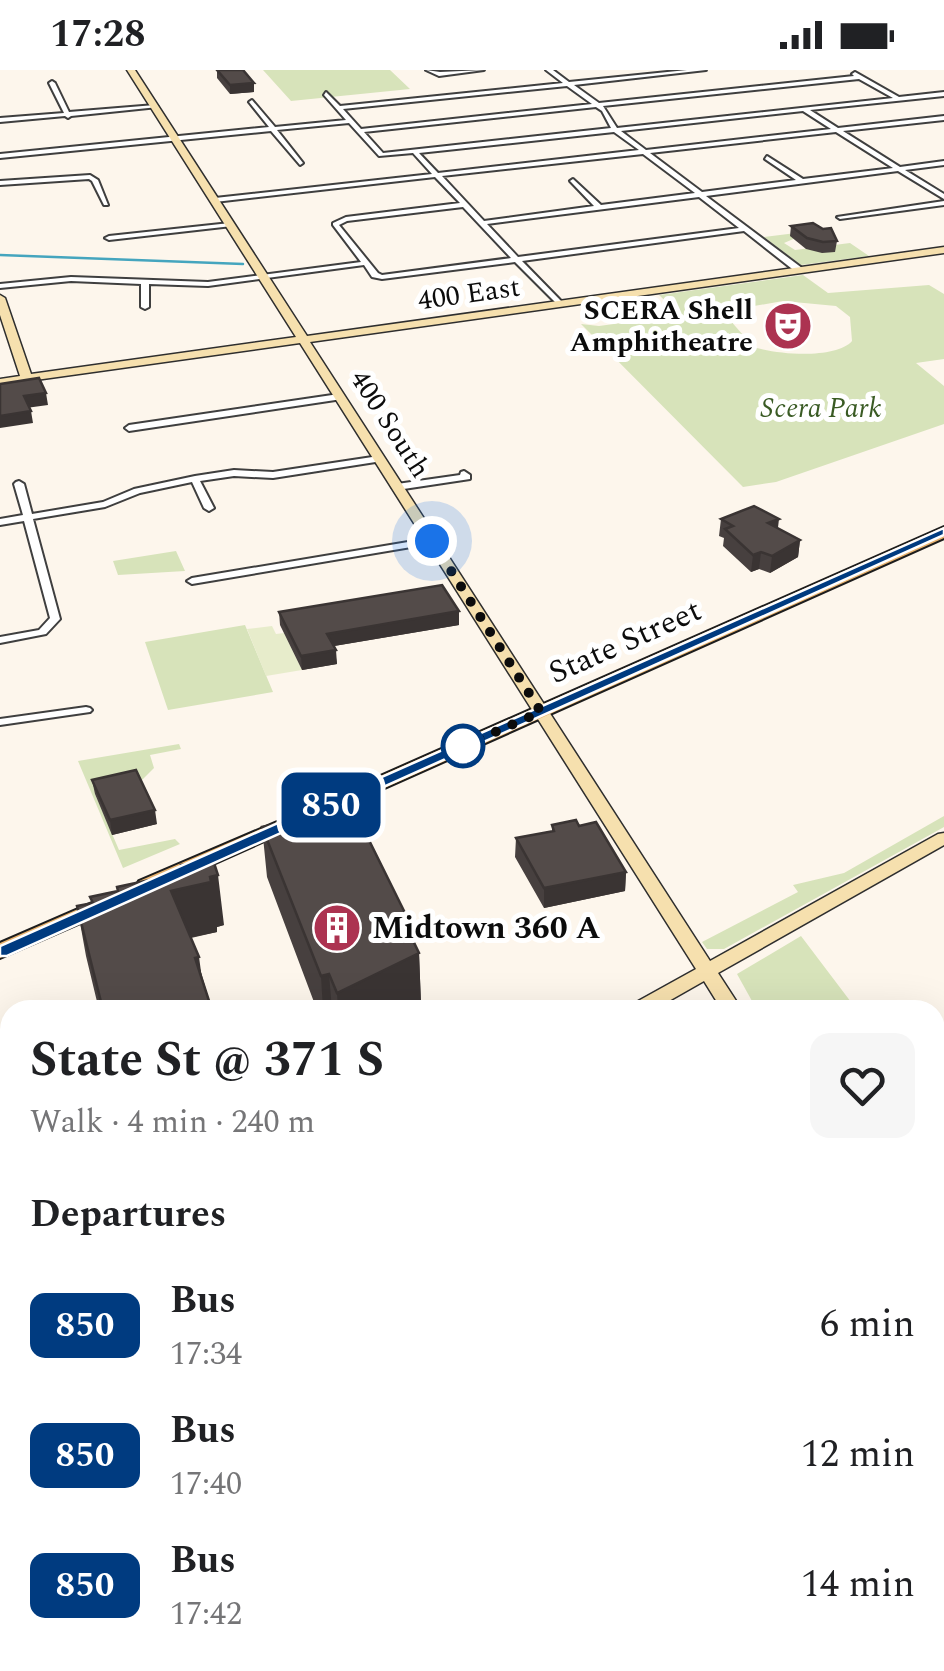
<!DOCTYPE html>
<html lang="en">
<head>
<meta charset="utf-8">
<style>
	:root { --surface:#fff; --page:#f6f6f6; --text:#202124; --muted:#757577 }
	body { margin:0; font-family:Spectral,serif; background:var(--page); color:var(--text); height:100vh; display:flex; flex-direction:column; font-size:38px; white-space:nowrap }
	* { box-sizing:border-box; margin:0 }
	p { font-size:32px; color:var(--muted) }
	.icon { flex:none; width:55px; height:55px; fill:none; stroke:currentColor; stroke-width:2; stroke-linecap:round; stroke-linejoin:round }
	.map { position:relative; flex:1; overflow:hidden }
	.details { position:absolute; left:0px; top:930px; width:945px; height:672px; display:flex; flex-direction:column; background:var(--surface); border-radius:30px 30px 0 0; box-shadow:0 10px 40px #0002 }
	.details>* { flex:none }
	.badge { padding:0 20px; border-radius:15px; font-size:35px; line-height:65px }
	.you { position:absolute; width:50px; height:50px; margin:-25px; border:8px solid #fff; border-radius:50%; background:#1a73e8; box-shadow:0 0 0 15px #1a73e833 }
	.map>.badge { position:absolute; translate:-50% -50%; box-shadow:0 0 0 5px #fff }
	h2 { padding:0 30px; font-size:38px; line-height:90px }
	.round { display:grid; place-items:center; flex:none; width:105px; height:105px; border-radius:20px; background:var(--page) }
	.overview { display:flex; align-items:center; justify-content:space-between; height:170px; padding:0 30px }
	h1 { font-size:48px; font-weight:700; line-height:75px }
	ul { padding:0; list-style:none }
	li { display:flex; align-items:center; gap:30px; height:130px; padding:0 30px }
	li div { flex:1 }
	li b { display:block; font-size:38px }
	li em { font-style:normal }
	li .badge { min-width:110px; font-weight:700; text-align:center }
	.status { display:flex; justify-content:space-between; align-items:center; height:70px; padding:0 50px; background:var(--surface); direction:ltr }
	.status svg { height:28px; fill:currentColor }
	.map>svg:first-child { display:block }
</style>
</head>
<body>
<div class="status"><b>17:28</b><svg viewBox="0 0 49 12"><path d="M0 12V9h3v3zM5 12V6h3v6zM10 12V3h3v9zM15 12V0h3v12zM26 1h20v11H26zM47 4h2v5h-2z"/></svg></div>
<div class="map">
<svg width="944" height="1601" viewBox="0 0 944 1601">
	<rect width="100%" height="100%" fill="#fdf6ec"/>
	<path fill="#d7e3ba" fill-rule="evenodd" d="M263,0H390L410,19L291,31Z
		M812,161L784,173L795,180L850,173L869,186L801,195L764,167Z
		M803,205L828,223L929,215L944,224V289L916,293L944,316V354L776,412L743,417L581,254L599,256L680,245L659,225ZM783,231L836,236L850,247L852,271C835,291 762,285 739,271L743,265L729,249L731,240Z
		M176,481L185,501L118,505L113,491Z
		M245,555L273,622L168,640L145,572Z
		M179,674L181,679L150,685L154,698L138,714L95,724L119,780L175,769L180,774L123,798L78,691Z
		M944,746V757L724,879H707L702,872L798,822L793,815L844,803Z
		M801,866L857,940H757L737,904Z"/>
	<path fill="#e7eccb" d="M272,556L276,564L284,563L302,600L266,606L247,559Z"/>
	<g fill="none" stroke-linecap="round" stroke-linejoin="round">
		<path stroke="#45a5be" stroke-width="2.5" d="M0,185L243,194"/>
		<g stroke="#3f3f3f" stroke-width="4">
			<path id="street" d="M426,0L440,2L484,0L439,6Z
				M546,0H553L569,12L687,0H706L574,15L599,33L854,6L852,4L855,2L899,27L944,22V26L810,40L838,58L944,46V50L843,61L900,97L944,91V95L905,100L944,124V129L898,101L706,126L802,198V202H796L744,161L522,191L562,232V236H559L515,192L382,209L372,207L364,195L208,216L149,214V237L145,239L141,237V214L71,211L0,218V214L71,207L208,212L361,192L333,155V153L346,147L460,133L435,107L215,132L212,130L215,128L432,104L413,83L379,86L349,53L277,60L303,93L300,95L271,61L0,88V84L269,57L249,32L252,30L275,57L346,50L324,25L326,22L340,36L563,13ZM859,9L893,28L617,58L603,36ZM567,16L592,34L361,59L343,39ZM596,37L602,41L611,58L383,83L364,62ZM803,41L831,59L646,80L621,61ZM614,62L639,80L438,103L419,83ZM836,62L893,98L803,109L767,86L765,89L796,110L702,122L650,83ZM643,84L695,123L601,135L573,109L570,111L571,112L594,136L484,151L442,106ZM699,127L739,158L518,187L487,154ZM463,137L511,188L382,205L378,203L339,155L347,151Z
				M52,11L55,13L69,42L155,35L158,37L71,46L68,48L65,46L0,52V48L64,43L49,13Z
				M90,105L98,110L108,135H104L92,111L89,109L0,115V111Z
				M944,131V135L840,149L837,147Z
				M230,153L233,155L232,156L109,170L105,168L109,166Z
				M339,324L343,327L342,329L129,361L125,358L129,355Z
				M379,386L382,387V391L273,408L234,406L200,411L214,438L209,441L204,438L192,412L140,423L105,437L33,449L60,549L46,564L0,573V567L39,560L50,548L24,451L0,455V449L23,445L14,414L16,412L19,411L24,414L32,444L103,432L134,419L195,406L234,400L273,402Z
				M464,401L470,405V409L397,420L392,417L397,414L460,405L461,402Z
				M432,468L435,469V473L192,514L187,511L192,508Z
				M86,637L90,638L92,640L90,642L0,655V649Z
				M10,1459V1476L0,1479V1462Z
				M944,1586V1601H919L922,1594L935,1592V1589Z
				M115,1592H135L136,1601H116Z
				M398,1592H417L420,1601H400Z
				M696,1592H715L719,1601H699Z"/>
		</g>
		<g stroke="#2e2e2e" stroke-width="3">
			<path id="secondary" d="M127,0H135L307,266L944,177V183L310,272L710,891L938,764L944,763V775L718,903L742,940H722L704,911L653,940H628L631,935L696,899L300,273L0,315V309L20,306L0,245V225L5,228L31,304L296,267Z
				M944,1026V1040L935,1042V1028Z
				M935,1248L944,1253V1282L935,1278Z
				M10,1282V1303L0,1307V1286Z"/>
		</g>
		<g stroke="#1d1d1d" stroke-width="4">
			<path id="primary" d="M944,457V468L322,746L315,748L305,742L308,738Z
				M284,749L294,755L291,759L153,821H139L136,816L139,811Z
				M101,829L111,836L108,841L0,888V873Z"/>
		</g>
		<use href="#street" fill="#fff" fill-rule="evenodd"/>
		<use href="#secondary" fill="#f6e0ae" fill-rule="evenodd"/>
		<use href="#primary" fill="#e9b470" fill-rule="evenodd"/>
	</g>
	<path fill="#47403f" d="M217,0L254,13V22L230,24L217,8Z
		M791,156L837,171L835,182L822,183L806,179L790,166Z
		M721,449L778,458L800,470L798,487L770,503L759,499L751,502L723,476L724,468L719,466Z
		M279,542L459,555L334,576L337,594L302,600L280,555Z
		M92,710L157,754L112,765L95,724Z
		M297,733L412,869L419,883L421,934L410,940H317L267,807L262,757L298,749Z
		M552,755L579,756L626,802L625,821L544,838L515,787L516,768L552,761Z
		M90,827L224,855L217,857V862L191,868L212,940H99L86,886L77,836L92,833Z"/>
	<path fill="#3a3433" d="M254,13V22L230,24V15Z
		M46,323L48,335L26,338L24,326Z
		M31,341L33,353L0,358V346Z
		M779,449L777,466L768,453Z
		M800,470L798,487L770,503L772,486Z
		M761,482L759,499L751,502L753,485Z
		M459,541V555L328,577L327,564Z
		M336,580L337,594L302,600L301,586Z
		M155,740L157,754L112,765L110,750Z
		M626,802L625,821L544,838V818Z
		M218,805L224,855L217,857V862L178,870L171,821Z
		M412,857L413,886L419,883L421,934L410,940H338L337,923L407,858Z
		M199,887L206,938L195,888Z
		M329,904L332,940H323L321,906Z
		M10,1105V1126L0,1128V1107Z"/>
	<path fill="#534b49" stroke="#3a3433" stroke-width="2.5" d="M217,0H243L254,13L230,15Z
		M813,153L823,159L831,158L837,171L823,172L807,168L791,156Z
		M39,308L46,323L24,326L31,341L0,346V314Z
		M754,436L779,449L768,453L800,470L772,486L761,482L753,485L725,459L733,456L721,449Z
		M442,515L459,541L327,564L336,580L301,586L279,542Z
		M136,700L155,740L110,750L92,710Z
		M337,725L345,742L354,740L412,857L407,858L419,883L337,923L329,904L321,906L262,757L304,748L297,733Z
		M576,750L579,756L596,752L626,802L544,818L516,768L554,761L552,755Z
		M214,793L218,805L210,807L211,812L171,821L199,887L195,888L212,940H103L77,836L93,833L90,827L118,821L117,817L173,805L172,801L182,800L181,795Z
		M10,1009V1105L0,1107V1012Z"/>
	<path fill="#003b80" stroke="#fff" stroke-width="2.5" d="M944,458V465L7,886H0V876Z"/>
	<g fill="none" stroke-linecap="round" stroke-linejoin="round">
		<path stroke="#0c0c0c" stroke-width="10" stroke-dasharray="0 18" d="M432,471L541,642L463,676"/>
	</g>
	<defs>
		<g id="theatre-disc" transform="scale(2.5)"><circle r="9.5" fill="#ac3351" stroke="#fff"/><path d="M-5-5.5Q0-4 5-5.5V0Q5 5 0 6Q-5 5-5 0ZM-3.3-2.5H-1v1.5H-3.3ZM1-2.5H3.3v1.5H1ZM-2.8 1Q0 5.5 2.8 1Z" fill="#fff"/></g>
		<g id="building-disc" transform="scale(2.5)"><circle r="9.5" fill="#ac3351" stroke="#fff"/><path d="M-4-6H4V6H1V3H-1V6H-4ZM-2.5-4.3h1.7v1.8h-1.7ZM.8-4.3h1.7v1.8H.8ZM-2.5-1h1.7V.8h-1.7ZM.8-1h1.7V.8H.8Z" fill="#fff"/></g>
	</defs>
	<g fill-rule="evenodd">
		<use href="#theatre-disc" x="788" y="256"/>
		<use href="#building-disc" x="337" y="858"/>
	</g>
	<circle fill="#fff" stroke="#003b80" stroke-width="5" cx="463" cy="676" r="20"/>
	<g text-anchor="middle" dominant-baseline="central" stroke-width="10" stroke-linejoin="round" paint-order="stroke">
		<g font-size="28" fill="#0c0c0c" stroke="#fff">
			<text transform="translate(469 224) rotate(-8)">400 East</text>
			<text transform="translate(390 354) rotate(57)">400 South</text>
		</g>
		<g font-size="28" font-weight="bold" fill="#0c0c0c" stroke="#fff" text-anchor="end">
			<text x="753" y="240">SCERA Shell<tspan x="753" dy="32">Amphitheatre</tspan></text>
		</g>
		<g font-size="28" font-style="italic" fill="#3a5b24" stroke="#fff">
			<text x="821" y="338">Scera Park</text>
		</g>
		<g font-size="32" fill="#0c0c0c" stroke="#fff">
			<text transform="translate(625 572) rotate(-24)">State Street</text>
		</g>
		<g font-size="32" font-weight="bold" fill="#0c0c0c" stroke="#fff" text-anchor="start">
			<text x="372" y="858">Midtown 360 A</text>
		</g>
	</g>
</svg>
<div class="you" style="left:432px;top:471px"></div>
<b class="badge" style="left:331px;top:735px;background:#003b80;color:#fff">850</b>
<section class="details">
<div class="overview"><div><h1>State St @ 371 S</h1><p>Walk · 4 min · 240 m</p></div><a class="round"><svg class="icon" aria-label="heart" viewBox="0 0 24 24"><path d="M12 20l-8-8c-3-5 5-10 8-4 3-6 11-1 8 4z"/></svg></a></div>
<h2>Departures</h2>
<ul>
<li><span class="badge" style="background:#003b80;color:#fff">850</span><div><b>Bus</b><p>17:34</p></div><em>6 min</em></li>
<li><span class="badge" style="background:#003b80;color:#fff">850</span><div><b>Bus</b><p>17:40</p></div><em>12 min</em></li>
<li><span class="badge" style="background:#003b80;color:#fff">850</span><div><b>Bus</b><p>17:42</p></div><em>14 min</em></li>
</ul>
</section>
</div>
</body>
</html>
